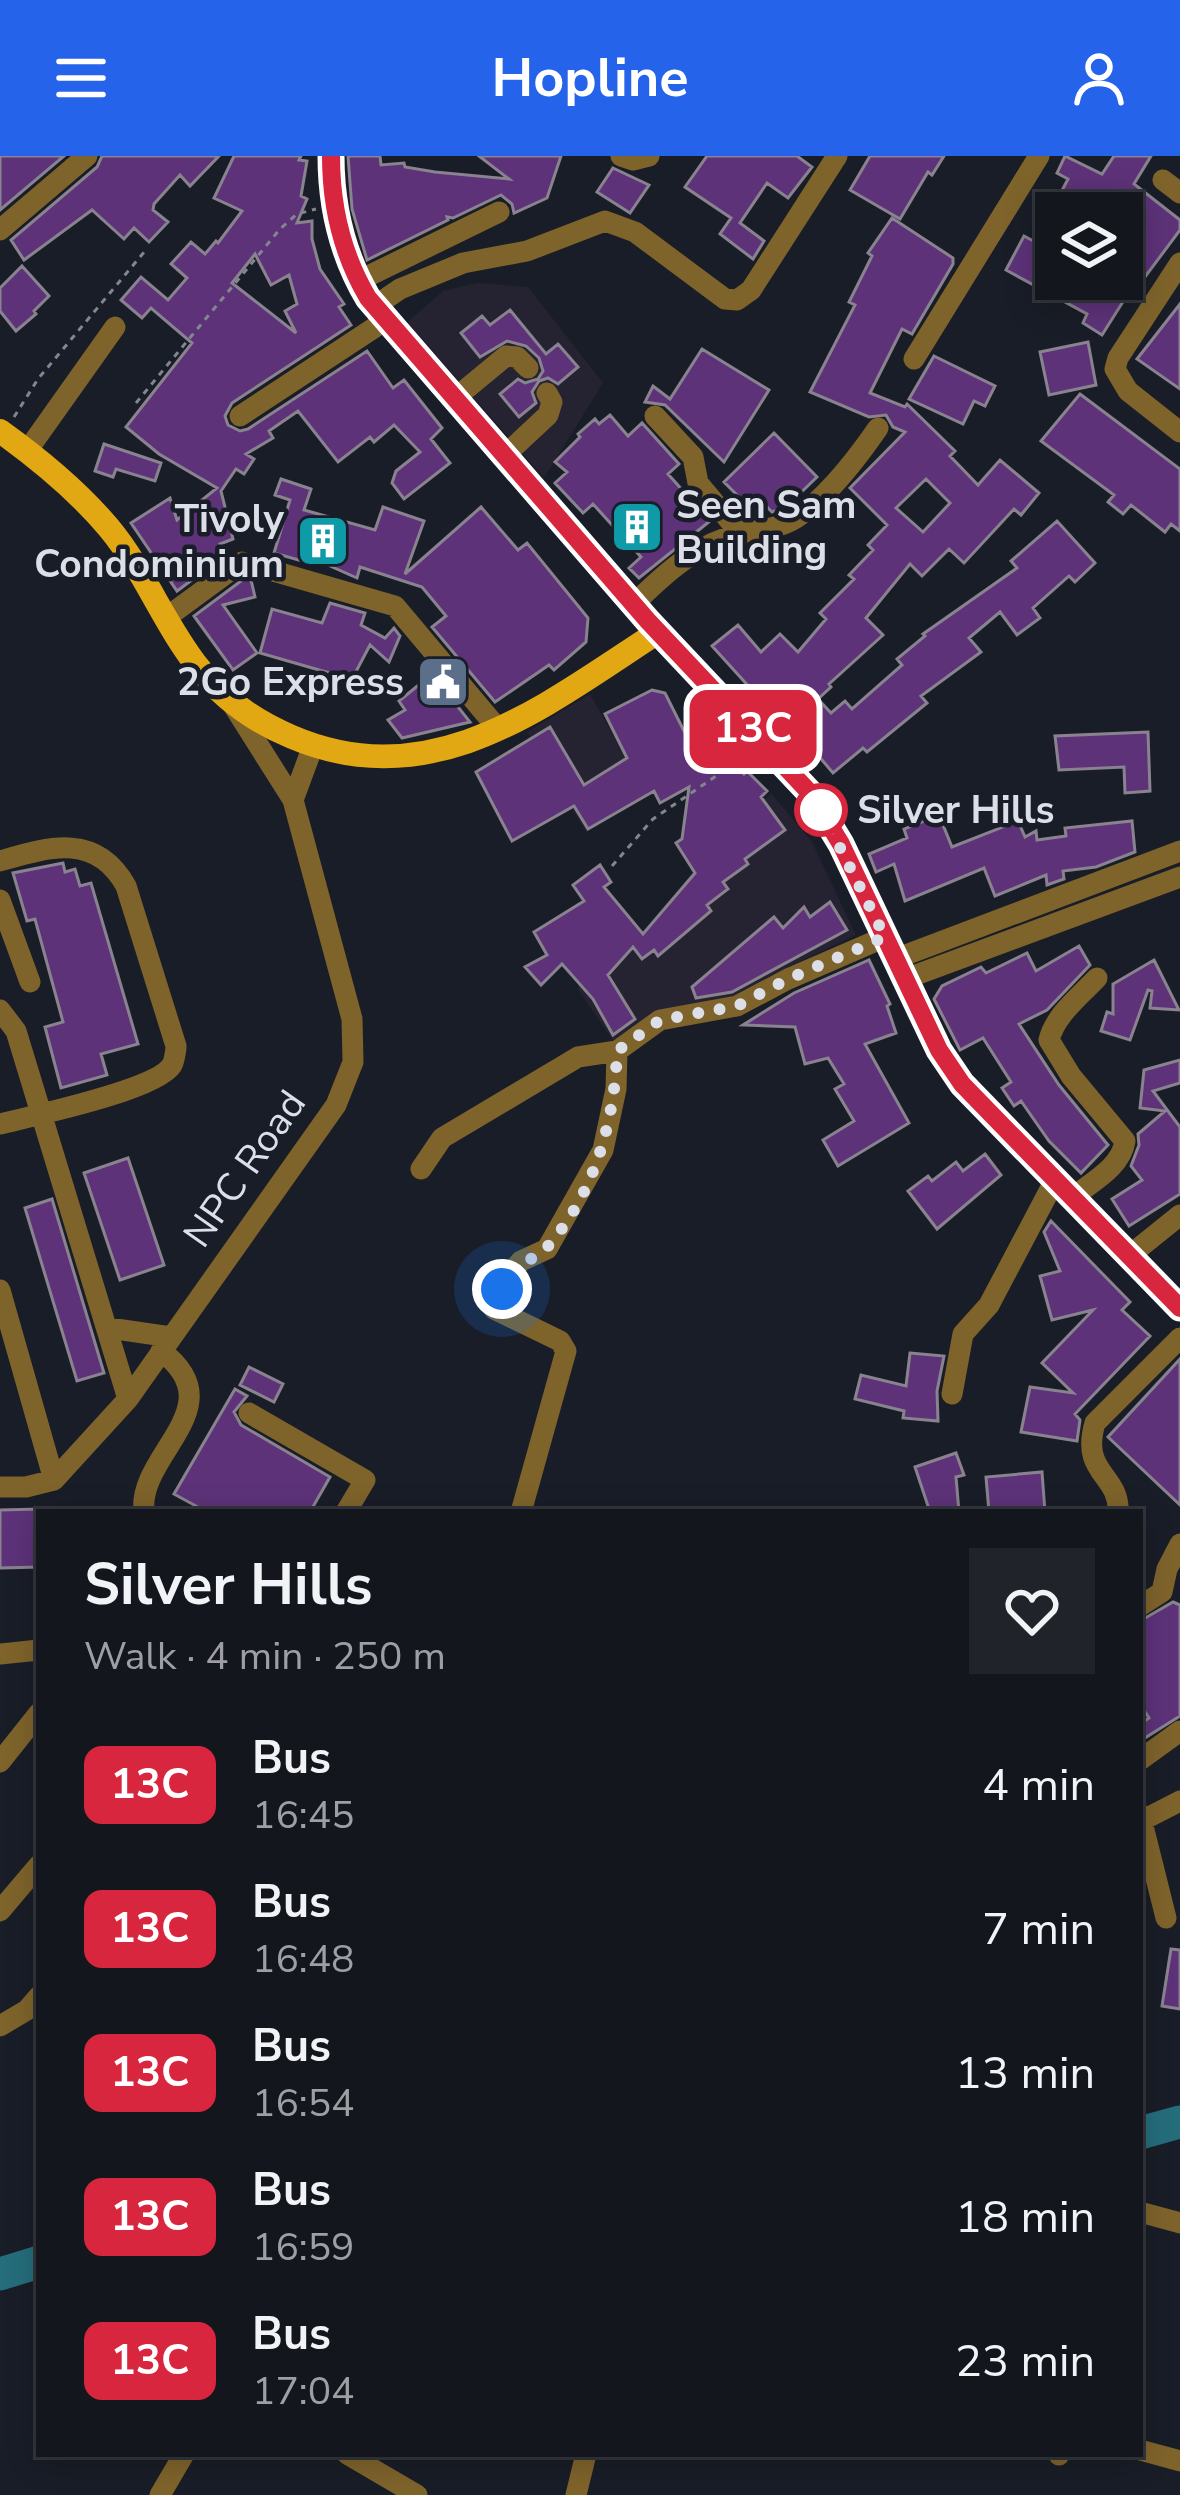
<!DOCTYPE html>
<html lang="en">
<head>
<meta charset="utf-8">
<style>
	:root { --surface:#13161d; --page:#20232a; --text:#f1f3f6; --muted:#9d9fa4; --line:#32353b; --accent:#2563eb }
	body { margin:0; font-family:"Nunito Sans",sans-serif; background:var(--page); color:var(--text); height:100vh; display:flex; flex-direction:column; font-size:45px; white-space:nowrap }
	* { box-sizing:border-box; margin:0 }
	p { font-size:39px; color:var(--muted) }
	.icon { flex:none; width:66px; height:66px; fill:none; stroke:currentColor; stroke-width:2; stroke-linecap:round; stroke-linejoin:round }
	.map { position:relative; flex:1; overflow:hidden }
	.side { position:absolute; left:36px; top:1353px; width:1107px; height:948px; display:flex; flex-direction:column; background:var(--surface); border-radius:0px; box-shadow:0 6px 30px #0003,0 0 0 3px var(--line) }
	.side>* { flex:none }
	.badge { padding:0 24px; border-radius:18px; font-size:42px; line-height:78px }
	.controls { position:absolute; left:1035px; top:36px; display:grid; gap:24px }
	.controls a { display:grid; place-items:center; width:108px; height:108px; border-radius:0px; background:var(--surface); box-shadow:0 6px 30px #0003,0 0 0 3px var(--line); font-size:60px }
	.you { position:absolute; width:60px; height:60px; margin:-30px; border:9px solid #fff; border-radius:50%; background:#1a73e8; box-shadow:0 0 0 18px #1a73e833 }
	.map>.badge { position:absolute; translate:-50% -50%; box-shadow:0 0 0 6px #fff }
	.round { display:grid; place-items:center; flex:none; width:126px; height:126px; border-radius:0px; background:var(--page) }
	.head { display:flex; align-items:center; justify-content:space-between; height:204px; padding:0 48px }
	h1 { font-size:57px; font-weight:700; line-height:90px }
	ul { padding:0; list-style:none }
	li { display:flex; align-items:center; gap:36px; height:144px; padding:0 48px }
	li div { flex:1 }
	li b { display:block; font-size:45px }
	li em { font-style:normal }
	li .badge { min-width:132px; font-weight:700; text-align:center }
	header { display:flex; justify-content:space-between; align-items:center; height:156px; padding:0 48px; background:var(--accent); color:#fff; font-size:54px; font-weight:700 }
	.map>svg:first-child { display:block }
</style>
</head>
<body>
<header><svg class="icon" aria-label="menu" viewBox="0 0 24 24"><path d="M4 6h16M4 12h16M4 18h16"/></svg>Hopline<svg class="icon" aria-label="person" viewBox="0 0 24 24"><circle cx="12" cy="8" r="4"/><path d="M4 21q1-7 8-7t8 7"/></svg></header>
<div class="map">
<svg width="1180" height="2339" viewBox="0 0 1180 2339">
	<rect width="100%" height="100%" fill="#191d27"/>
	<path fill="#252232" d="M477,127L528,131L603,227L544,322L407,166L443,135Z
		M590,538L648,640L586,676L527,576Z
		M771,637L812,686L856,779L788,811L729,850L688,854L618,892L577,832L629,791L712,694Z"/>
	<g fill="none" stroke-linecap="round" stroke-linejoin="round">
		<path stroke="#256d7b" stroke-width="33" d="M1140,1977L1180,1966
			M0,2118L39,2106"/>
	</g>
	<path fill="#5d3279" stroke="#89828f" stroke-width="3" fill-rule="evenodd" d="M0,0H64L0,54Z
		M102,0H219L190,30L180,19L154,48L153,54L168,66L149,86L134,72L124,83L92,54L24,104L11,84L97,11Z
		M234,0H301L299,4L307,5L301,40L307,43L297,67L312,65V83L320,113L344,148L339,151L351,169L232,247L225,260L228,269L240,275L248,273L367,195L393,232L404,224L442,272L431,283L450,307L404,343L392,327L396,315L420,296L394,269L374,286L370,281L338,306L298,255L269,275L273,282L246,298L254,303L244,318L236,313L221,335L233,383L220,388L223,401L177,435L131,367L170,342L177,364L217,332L159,298L126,271L192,187L151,152L142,162L121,144L141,121L168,144L187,122L171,108L191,86L205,98L216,85L218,87L242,55L214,42ZM255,98L271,129L289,119L297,148L285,155L296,177L232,127Z
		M348,0H380L381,9L404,7L405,11L435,16L509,23L479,0H561L547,42L514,57L512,48L501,39L453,62L447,61L448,64L367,104L352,53Z
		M707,0H797L812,11L788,42L767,27L740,67L764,85L753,103L720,78L731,62L685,31Z
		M870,0H944L932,19L928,16L900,63L850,34Z
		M1065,0L1102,18L1114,0H1151L1134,28L1180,64V74L1142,125L1138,122L1102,179L1083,167L1087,158L1006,114L1024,80L1039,88L1063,42L1059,40L1068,23L1057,17ZM1056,57H1122V123H1056Z
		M613,12L649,29L630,57L597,36Z
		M892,62L953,102V108L912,178L902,173L870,237L905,251L907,248L955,295L950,300L978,329L1000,304L1039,337L1021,359L1014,353L964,407L949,393L922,420L910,408L866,462L883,479L829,528L831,531L818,543L831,557L845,545L852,553L902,509L897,503L925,480L923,478L1017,412L1011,405L1057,365L1095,407L1075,426L1069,420L1033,452L1040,462L1017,479L1000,456L969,482L981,496L921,540L927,547L867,596L863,592L833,617L795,572L790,576L712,490L738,469L761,496L780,478L798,496L826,463L820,457L854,423L849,419L873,394L868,389L887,369L850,332L905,276L893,271L886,259L869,261L810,236L855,149L849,146L872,100L868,97ZM926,323L950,347L923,376L896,352Z
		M22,110L49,140L34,155L36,158L16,175L0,155V132Z
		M1180,148V233L1137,203Z
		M510,154L546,198L558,188L578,211L558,228L548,222L539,225L532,236L536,247L519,261L500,238L518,223L525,227L538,223L543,215L539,202L526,190L507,185L480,201L461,177L482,160L490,169Z
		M1088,186L1096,229L1049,239L1040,196Z
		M702,193L769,234L724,306L665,249L645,246L653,230L670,243Z
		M934,200L995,230L985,250L974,245L963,268L909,243Z
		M1080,238L1180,313V375L1171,368L1165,376L1131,349L1123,358L1108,346L1114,339L1041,285Z
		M610,259L628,280L642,267L679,308L668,318L710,365L639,422L629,412L641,401L593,348L583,357L555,327L567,316L555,306L580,281L578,278L595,263L599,268Z
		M774,277L817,321L788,349L772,356L767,351L757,359L724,326Z
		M104,288L161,307L155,325L116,313L113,321L95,315Z
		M281,323L311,333L304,354L375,374L383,351L424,365L405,418L481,351L518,394L527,387L588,462L586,486L554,514L549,509L495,546L432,471L446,460L422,431L360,411L357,422L312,402L309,407L274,397L290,344L275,339Z
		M245,422L251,424L255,441L223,449L257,497L233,514L194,460Z
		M330,447L365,457L361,469L385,482L394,472L400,480L389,506L370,489L350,527L333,518L260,497L272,453L322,467Z
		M432,518L470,566L402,582L388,564L405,554L399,545Z
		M652,534L665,537L694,595L710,580L744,618L747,615L767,635L761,641L785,674L745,703L748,708L723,726L728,733L707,749L711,755L658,800L654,794L642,803L633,791L608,819L635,863L613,879L593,843L562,808L541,829L525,811L547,799L534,776L584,745L573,729L600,709L611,726L604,731L643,778L695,717L676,687L682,683L689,631L660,647L654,635L588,673L574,650L512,685L476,616L550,571L584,629L627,602L605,558Z
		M1148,576L1150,635L1125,637L1124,611L1059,614L1055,580Z
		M939,659L952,691L1018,665L1025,681L1036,675L1037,684L1066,680L1065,672L1132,665L1135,696L1096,711L1063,715L1064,723L1047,729L1046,719L995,740L984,712L905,745L894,708L876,716L869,698L907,682L904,673Z
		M63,707L65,716L75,713L80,730L91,727L138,888L101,898L107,919L61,932L45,871L63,866L35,763L27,765L13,717Z
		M830,746L847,774L732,836L696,842L692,831L774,761L783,772L804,751L810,761Z
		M1079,790L1090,809L1047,854L1019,868L1059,929L1108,989L1081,1017L1049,985L1021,945L1014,950L1002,932L1011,926L983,882L960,894L934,843L942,830L981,811L986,817L1027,797L1036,815Z
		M869,804L890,848L887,850L896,877L865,888L909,967L838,1010L823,984L854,965L835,933L844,928L828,902L805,908L795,871L743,869L794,837Z
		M1154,804L1179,854L1150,852L1152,835L1148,834L1130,884L1101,875L1107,856L1113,858V828Z
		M1180,904V927L1153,935L1180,971V1038L1129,1070L1112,1043L1142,1024L1131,1010L1139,989L1138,978L1165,955L1140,952L1144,914Z
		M985,998L1001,1019L937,1073L908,1035L928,1020L932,1025L956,1006L963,1015Z
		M128,1002L164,1109L120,1124L84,1017Z
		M52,1043L104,1217L77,1225L25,1052Z
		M1051,1065L1130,1146L1122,1154L1150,1180L1075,1258L1080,1264L1077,1285L1021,1276L1030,1231L1073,1237L1042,1207L1093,1154L1052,1164L1040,1120L1060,1115L1044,1076Z
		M910,1197L944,1200L937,1235L938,1265L903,1262L904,1255L855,1243L861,1219L906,1230Z
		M1180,1203V1349L1108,1281Z
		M249,1211L283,1228L274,1246L240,1229Z
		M235,1233L247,1240L234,1256L241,1269L330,1321L310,1356H207L174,1338Z
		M956,1297L964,1319L956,1321L959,1356H930L915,1311Z
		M1042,1316L1045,1356H989L986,1321Z
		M39,1353V1411L0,1412V1354Z
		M1173,1446L1180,1449V1560L1140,1585V1568L1149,1562L1140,1548V1465Z
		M1171,1793L1180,1794V1853L1162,1850Z"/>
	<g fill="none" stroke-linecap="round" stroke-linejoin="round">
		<path stroke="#82868f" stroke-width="3" stroke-dasharray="6 6" stroke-linecap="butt" d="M136,247L280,73L297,58L316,53
			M14,261L38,223L145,95
			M612,710L653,663L744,601"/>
		<path stroke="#7e632b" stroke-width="21" d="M621,0L633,4L649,0
			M1163,24L1180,37
			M0,74L87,0
			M1180,107L1118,202L1115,213L1128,235L1180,276
			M358,125L499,56
			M375,150L400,133L463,107L527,95L605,65L635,76L725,143L737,144L751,134L837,0
			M914,203L1039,0
			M454,243L506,200L517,201L528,212
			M240,260L386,164
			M655,260L693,301L698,327L740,377
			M27,295L115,171
			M504,300L548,259L552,246L547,237
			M633,449C665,417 698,387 742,377C761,373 778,373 796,362C826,342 858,301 878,272
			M167,461L242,406L395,450L499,574
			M293,644L313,590
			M0,705C49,691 96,676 126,730L176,890C176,894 174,906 172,909C157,934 32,960 0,968
			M0,744L30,826
			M895,803L1180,695
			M905,823L1180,721
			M0,854L16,875L128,1243
			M421,1013L442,982L578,901L617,895L660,864L737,850L788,823L885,781
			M1072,1042C1091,1026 1121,1012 1125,985L1071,920L1049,884C1055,859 1080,840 1097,822
			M1129,1100L1180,1059
			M0,1134L54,1324
			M109,1172L171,1181
			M952,1238L963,1178L989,1149L1055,1024
			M249,1257L365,1324L346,1356
			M0,1331H26L54,1324L128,1243L336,949L353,906L352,863L293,644L233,549
			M144,1356C137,1298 236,1251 161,1195
			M521,1356L566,1195L560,1185L494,1153L507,1121L521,1105L547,1093L603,994L616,933L617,895
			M1118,1356C1120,1318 1080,1318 1095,1267L1180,1182
			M1140,1450L1162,1436L1167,1413L1180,1388
			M0,1498L39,1494
			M1140,1604L1180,1575
			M0,1606L39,1557
			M1140,1658L1166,1762
			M1143,1664L1180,1645
			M0,1755L39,1709
			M0,1870L27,1854L39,1840
			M1140,2056L1180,2067
			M1140,2294L1180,2305
			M347,2298L417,2339
			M1059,2299V2298
			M160,2339L184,2298
			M576,2339L586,2298"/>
		<path stroke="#e2a813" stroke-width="24" d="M331,0C331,51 342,98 368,142L633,449L810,637L841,688L939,894L962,928L1180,1153
			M0,275C39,303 78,335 109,372C144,414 164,468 198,511C222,542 256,566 292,581C433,641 544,550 658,476"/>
	</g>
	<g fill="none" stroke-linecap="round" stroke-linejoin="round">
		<g stroke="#fff" stroke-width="27">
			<path id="line" d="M331,0C331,50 342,98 368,142L648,465L810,637L841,688L939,894L962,928L1180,1152"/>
		</g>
		<use href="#line" stroke="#d7263d" stroke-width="18"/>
		<path stroke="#dcdfe7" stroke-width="12" stroke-dasharray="0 21.6" d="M502,1133C514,1103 533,1108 549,1089C595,1036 615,963 617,895L660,864L737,850L788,823L885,781L821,654"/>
	</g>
	<defs>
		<g id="building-square" transform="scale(2.7)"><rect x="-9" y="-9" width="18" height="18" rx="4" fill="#0f9aa8" stroke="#191d27"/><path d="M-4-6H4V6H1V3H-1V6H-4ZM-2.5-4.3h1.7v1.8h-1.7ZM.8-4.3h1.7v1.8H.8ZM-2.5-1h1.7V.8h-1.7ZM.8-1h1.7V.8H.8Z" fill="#fff"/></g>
		<g id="civic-square" transform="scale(2.7)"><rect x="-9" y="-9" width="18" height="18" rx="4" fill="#5c6f8a" stroke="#191d27"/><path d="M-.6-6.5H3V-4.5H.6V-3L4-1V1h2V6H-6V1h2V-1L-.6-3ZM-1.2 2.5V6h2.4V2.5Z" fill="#fff"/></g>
	</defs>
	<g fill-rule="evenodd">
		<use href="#building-square" x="637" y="371"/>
		<use href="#building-square" x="323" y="385"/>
		<use href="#civic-square" x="443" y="526"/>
	</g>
	<circle fill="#fff" stroke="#d7263d" stroke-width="6" cx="821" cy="654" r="24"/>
	<g text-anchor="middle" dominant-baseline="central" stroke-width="9" stroke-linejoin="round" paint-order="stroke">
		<g font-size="39" font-weight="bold" fill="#dcdfe7" stroke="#191d27" text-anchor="end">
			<text x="676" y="349" text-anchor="start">Seen Sam<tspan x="676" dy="45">Building</tspan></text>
			<text x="284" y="363">Tivoly<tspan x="284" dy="45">Condominium</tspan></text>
			<text x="404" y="526">2Go Express</text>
		</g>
		<g font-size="39" font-weight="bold" fill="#dcdfe7" stroke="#191d27" text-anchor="start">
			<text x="857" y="654">Silver Hills</text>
		</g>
		<g font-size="39" fill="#dcdfe7" stroke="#191d27">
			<text transform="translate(245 1013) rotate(-55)">NPC Road</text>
		</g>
	</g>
</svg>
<div class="controls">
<a><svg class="icon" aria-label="layers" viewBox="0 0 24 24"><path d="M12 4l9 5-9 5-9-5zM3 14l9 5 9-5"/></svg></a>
</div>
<div class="you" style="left:502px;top:1133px"></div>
<b class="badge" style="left:753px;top:573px;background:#d7263d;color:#fff">13C</b>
<section class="side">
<div class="head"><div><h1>Silver Hills</h1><p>Walk · 4 min · 250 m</p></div><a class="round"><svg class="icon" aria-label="heart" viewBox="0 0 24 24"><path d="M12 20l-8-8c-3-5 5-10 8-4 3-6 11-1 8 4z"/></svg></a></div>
<ul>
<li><span class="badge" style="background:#d7263d;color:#fff">13C</span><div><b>Bus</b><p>16:45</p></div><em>4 min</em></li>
<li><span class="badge" style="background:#d7263d;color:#fff">13C</span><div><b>Bus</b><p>16:48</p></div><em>7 min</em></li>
<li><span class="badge" style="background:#d7263d;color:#fff">13C</span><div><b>Bus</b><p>16:54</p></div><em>13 min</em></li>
<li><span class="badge" style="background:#d7263d;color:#fff">13C</span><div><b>Bus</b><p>16:59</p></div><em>18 min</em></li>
<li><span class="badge" style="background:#d7263d;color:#fff">13C</span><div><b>Bus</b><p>17:04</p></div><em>23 min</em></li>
</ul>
</section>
</div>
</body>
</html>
